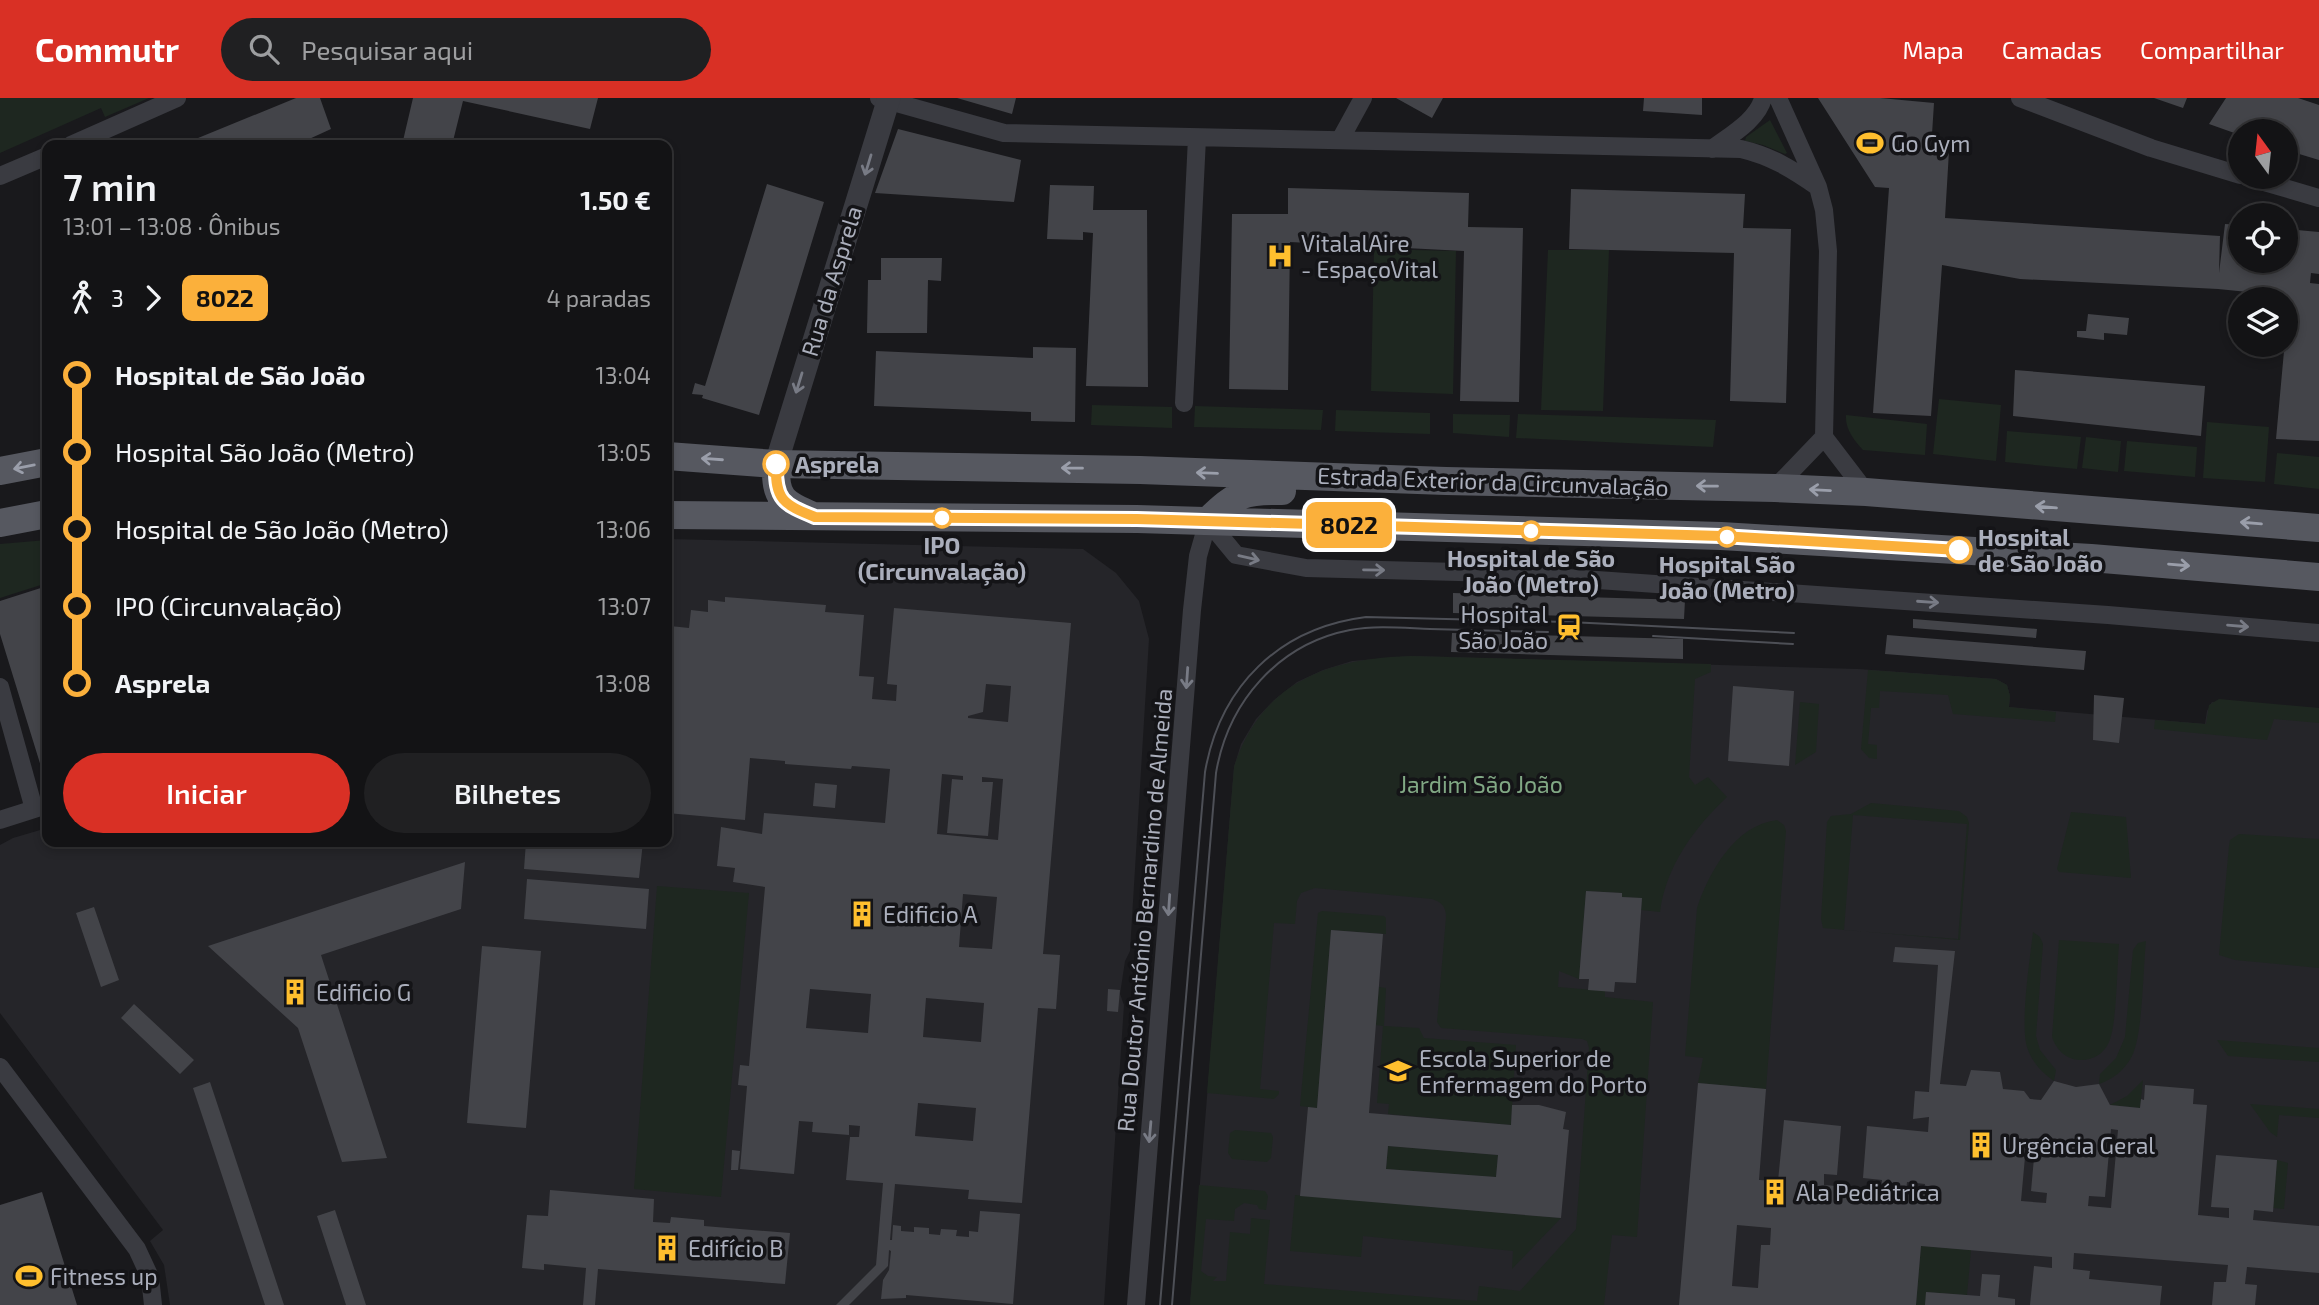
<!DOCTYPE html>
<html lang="pt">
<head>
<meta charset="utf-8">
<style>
	:root { --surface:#131315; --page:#202022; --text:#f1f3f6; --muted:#9d9ea0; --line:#323234; --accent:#d93025 }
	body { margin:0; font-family:"Exo 2",sans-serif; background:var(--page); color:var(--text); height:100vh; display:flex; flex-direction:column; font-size:26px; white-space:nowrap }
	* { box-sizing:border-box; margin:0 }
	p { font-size:23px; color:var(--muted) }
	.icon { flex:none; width:38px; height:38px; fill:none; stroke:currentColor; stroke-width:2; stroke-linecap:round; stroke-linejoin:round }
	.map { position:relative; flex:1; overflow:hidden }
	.panel { position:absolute; left:42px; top:42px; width:630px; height:707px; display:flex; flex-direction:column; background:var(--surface); border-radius:14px; box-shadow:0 4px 10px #0003,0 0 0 2px var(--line) }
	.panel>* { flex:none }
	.badge { padding:0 14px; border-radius:10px; font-size:24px; line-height:46px }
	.needle { width:46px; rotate:345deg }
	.controls { position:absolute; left:2228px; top:21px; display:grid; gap:14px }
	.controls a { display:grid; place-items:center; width:70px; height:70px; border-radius:50%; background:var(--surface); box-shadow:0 4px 10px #0003,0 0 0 2px var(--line); font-size:35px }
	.map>.badge { position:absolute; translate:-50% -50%; box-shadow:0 0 0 4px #fff }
	.legs { display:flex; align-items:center; gap:10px; height:77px; padding:0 21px; font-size:23px }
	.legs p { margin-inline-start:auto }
	.summary { display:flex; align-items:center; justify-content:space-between; height:119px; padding:0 21px }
	h1 { font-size:38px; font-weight:600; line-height:52px }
	.primary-button { display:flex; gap:14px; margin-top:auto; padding:14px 21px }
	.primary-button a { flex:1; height:80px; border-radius:42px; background:var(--accent); color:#fff; font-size:28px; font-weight:600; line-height:80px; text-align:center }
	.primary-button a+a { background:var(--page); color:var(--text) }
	ul { padding:0 21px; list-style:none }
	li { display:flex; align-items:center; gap:24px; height:77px; font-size:26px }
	li i { display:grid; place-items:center; width:10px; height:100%; margin:0 9px; background:currentColor }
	li i::after { content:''; width:18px; height:18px; margin:-9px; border:5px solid; border-radius:50%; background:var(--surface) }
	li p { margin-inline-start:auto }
	li:first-child i { background:linear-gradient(#0000 50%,currentColor 0) }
	li:last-child i { background:linear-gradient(currentColor 50%,#0000 0) }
	header { display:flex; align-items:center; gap:42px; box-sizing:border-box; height:98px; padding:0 35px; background:var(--accent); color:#fff }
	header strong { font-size:33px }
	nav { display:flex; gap:38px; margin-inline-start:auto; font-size:24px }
	.search { width:490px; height:63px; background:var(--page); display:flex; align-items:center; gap:18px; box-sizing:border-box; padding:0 24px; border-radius:38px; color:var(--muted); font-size:26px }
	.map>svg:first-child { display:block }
</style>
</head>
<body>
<header>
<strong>Commutr</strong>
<div class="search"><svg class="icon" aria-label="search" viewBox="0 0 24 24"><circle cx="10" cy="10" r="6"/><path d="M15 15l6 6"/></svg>Pesquisar aqui</div>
<nav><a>Mapa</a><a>Camadas</a><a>Compartilhar</a></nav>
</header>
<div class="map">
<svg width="2319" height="1207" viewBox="0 0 2319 1207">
	<rect width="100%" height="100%" fill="#19191c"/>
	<path fill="#252529" d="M667,441L1083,451L1116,475L1139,503L1149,541L1130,853L1125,863L1120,896L1124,907L1104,1207H170L164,1167L150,1143L163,1132L0,915V747L13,740L47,730V744H157L160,751L180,744H667Z
		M1411,558L1858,571L1996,581L2007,587L2010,598L2009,609L2205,626L2207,613L2212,604L2319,610V1207H1190L1234,669L1241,646L1256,621L1274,602L1297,584L1323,572L1352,563Z"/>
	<path fill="#1e2720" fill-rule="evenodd" d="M0,0H149L105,19L101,10L0,55Z
		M1770,22L1787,55L1785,56L1763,47L1745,43L1746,39Z
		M1374,151L1456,153L1453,296L1371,293Z
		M1548,152H1609L1603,313L1541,312Z
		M1939,301L2001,307L1996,363L1933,356Z
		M1092,307L1172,309V330L1091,327Z
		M1195,308L1323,312L1321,332L1194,329Z
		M1336,312L1430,315V336L1335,333Z
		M1453,316L1510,317L1509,339L1453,335Z
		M1518,316L1716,322L1713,349L1516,340Z
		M1846,317L1927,326L1925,357L1863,352C1854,342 1845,331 1846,317Z
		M2207,324L2269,329L2265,384L2203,380Z
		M2007,333L2081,339L2077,371L2005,364Z
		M2086,339L2121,343L2118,374L2082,370Z
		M2127,343L2197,349L2195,379L2124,373Z
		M2277,355L2319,359V391L2274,386Z
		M47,442V485L0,500V446Z
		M1411,558L1711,566V574L1695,581L1689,679L1695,687L1708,679L1727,699C1694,730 1666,768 1660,814L1641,812L1642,800L1622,799V795L1586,793L1579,881L1559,873L1558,889L1605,893V899L1653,904L1637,1139L1612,1137L1604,1207H1190L1199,1087L1265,1093L1268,1098L1266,1112L1259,1111L1257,1107L1244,1105L1235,1111L1234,1123L1206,1121L1201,1173L1208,1178L1217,1179L1213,1183H1226L1230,1134L1250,1136L1251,1120L1270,1122L1264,1186L1477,1203L1479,1188L1520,1193L1576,1131L1589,950L1587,943L1582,941L1441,930L1437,924L1446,819C1446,808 1441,804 1432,801L1315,790L1301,795L1297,803L1295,826L1274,825L1260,991L1279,993V996L1274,1001L1207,995L1234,669C1261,584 1329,560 1411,558Z
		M1868,572L1996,581L2007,587L2010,598L2009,609L2056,614L2055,624L1953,616L1948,597L1880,593L1879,610H1871L1868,646L1877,647V661L1869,660L1861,651Z
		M2219,601L2319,610V625L2274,621L2267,642L2154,631L2155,622L2206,626L2209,607Z
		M1800,604L1819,606L1816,654L1795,667Z
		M1871,705L1959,713L1967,719L1969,725L1960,842L1823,830L1821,821L1827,724L1831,718L1851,716ZM1853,717L1967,726L1958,841L1844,832Z
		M2071,714L2126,719L2131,780L2059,774L2057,771Z
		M1777,722L1784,727L1786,733L1766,991L1698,985L1703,960L1685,958L1697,810C1709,774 1735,727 1777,722Z
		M2239,736L2319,741V870L2235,862L2219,857L2229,748L2230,742Z
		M657,788L749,795L721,1099L634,1091Z
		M1322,813L1384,818L1386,820V836L1331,832L1317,1010L1300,1008L1318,815Z
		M2033,834L2040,839L2043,846L2036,938L2040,952L2056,972L2054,983C2041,974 2032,964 2027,949C2020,926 2030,861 2033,834Z
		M2059,842L2119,846C2117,869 2117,926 2109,944C2104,956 2092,963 2079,962C2065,961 2056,951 2052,939Z
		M2146,843C2143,871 2143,936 2132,958C2125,972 2113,981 2099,986L2100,976L2116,960L2125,939L2133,852L2138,845Z
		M1379,889L1386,890L1384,928L1419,930L1424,940L1516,947L1511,1027L1388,1016L1389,1006L1377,1005L1383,928L1376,927Z
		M2217,942L2319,950V964L2228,958Z
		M2143,982L2140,1010L2110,1007L2127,998Z
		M2250,1006L2319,1011V1020L2279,1017L2277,1039L2270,1034Z
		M1235,1032L1271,1035L1273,1039L1271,1060L1267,1064L1232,1061L1228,1055L1230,1035Z
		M1388,1048L1498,1057L1496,1079L1386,1071Z
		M2277,1062L2288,1065L2284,1111L2273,1110Z
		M1295,1097L1561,1120L1512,1171L1513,1153L1363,1138L1361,1159L1290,1153Z
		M1921,1148L1971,1152L1967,1197L1927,1194L1925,1207H1916Z"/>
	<path fill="#434449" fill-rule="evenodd" d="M296,0H320L331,31L296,47H181Z
		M413,0H598L590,31L463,3L452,47H402Z
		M957,0H1016L1012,16Z
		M1396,0H1443L1432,20Z
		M1644,0H1702V17L1643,13Z
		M1818,0H1880L1934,5L1931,52L1949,53L1945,120L2220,138L2219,175L2225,126L2240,127V163H2286V131L2319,134V176L2311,175L2310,185L2319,186V343L2276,341L2289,198L2218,191L2020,181L1942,167L1931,318L1873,315L1889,90L1875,89Z
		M2154,0H2187L2183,10Z
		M2226,0H2298L2319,7V62L2286,52V33H2240V37L2209,26Z
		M898,31L1021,62L1014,104L875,95Z
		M767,86L824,104L759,317L702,300L703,297L692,296L695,285L705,288Z
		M1050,87L1094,88L1093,112H1147L1148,289L1086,288L1093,135L1083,134V142L1047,141Z
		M1288,90L1469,95L1468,129L1523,130L1519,304L1460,303L1464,153L1290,144L1288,292L1229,291L1232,116H1288Z
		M1571,91L1745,96L1743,130L1791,131L1786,305L1730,303L1734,155L1569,151Z
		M881,160H942L941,183L928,182L927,235H867L868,182H881Z
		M2088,216L2129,220L2127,237L2104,235V242L2077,239V233H2086Z
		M1033,249L1076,250L1075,324L1031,323V314L874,308L876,253L1033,260Z
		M2015,272L2205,288L2201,338L2013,318Z
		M47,488V688L0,536V503Z
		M1453,495L1685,502L1684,521L1453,515Z
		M725,499L826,507L825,514L864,517L859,578L874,579L872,601L896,603L897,587L887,586L894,510L1071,525L1043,856L1060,857L1056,911L1038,910L1022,1105L968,1101L969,1092L895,1086L890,1142H892L893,1127L901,1128V1133L914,1134V1129L929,1130V1136L940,1137L941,1131L957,1132L956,1138L969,1139V1133L978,1134L980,1113L1020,1116L1013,1206L906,1197V1200L881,1201L883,1182L889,1172L891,1153L889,1152L888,1168L849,1207H836L876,1167L883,1085L846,1082L850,1039H859L860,1028L849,1027V1037L812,1034L813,1024L799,1023L794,1076L740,1071L747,988L738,987L740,967L749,968L765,789L733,784L735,770L717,768L721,729L762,736L764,715L885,725L890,671L852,668L851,671L785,666V663L750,660L745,722L667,715V561L670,528L689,530L691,512L708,514V502L725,504ZM986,586L1011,588L1008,624L968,620V618L983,614ZM942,676L963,678V682L952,681L947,735L988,738L993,684H982V679L1003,681L998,742L937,736ZM963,796L997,799L992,851L959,849ZM810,891L871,896L868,935L806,930ZM926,900L984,905L981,944L923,939ZM918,1005L976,1010L973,1043L915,1038Z
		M1913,521L2037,531L2036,540L1913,530Z
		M1452,535L1683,541V561L1451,554Z
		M1887,537L2086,553L2084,572L1885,556Z
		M1733,588L1794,593L1789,668L1728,663Z
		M2094,597L2124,600L2119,645L2093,642Z
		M815,685L837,687L835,710L813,708Z
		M526,744H643L639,780L524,771Z
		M465,764L461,811L321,857L387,1060L342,1064L298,930L208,848Z
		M527,781L649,791L646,831L524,821Z
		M1586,793L1622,795V799L1642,800L1636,885L1615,884L1614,894L1588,892L1589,881H1579Z
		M94,809L119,882L101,889L76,815Z
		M1331,832L1383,836L1369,1015L1511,1027L1512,1007H1539L1566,1014L1563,1031L1569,1032L1561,1120L1300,1098L1308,1009L1317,1010ZM1388,1048L1498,1057L1496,1079L1386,1071Z
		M482,848L541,853L526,1030L467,1025Z
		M1895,849L1955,853L1940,986L1966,988L1971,972L2000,974L2003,991L2024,993L2030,1001L2041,1002L2054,983L2076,989L2099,986L2110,1007L2140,1010L2141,1001L2144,1002L2145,987L2194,991L2193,1006L2207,1007L2198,1117L2229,1120V1110L2211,1109L2216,1057L2277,1062L2273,1114L2254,1112L2253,1122L2319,1128V1175L2247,1169L2245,1186L2257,1187L2255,1207H2212L2214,1184H2226L2228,1167L2074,1155L2073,1171L2090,1173L2089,1181L2162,1188L2160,1207H2030L2034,1168L2052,1170V1159L1921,1148L1916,1207H1679L1698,985L1766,991L1759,1082L1778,1083L1784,1022L1841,1028L1837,1077L1824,1076V1087L1861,1090L1881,1091L1882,1082L1863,1080L1867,1028L1928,1034L1929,1019L1913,1021L1915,993L1929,994L1938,867L1893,864ZM2111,1031L2118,1032L2111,1110L2088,1108L2089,1098L2105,1099ZM2025,1059L2034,1060L2031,1093L2047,1095L2046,1105L2021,1103ZM1907,1084L1925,1086L1924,1095L1906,1093ZM1737,1127L1771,1130L1770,1147H1761L1758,1190L1732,1188Z
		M1108,891L1120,892L1118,914L1107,913Z
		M134,906L194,962L180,976L121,920Z
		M210,984L284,1207H265L193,990Z
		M732,1052L740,1053L738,1072H731Z
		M550,1092L654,1101L653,1124L670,1125L671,1119L704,1122V1128L790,1135L785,1186L598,1171L595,1207H583L586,1170L544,1166V1172L522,1170L527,1117L548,1118Z
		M42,1094L77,1207H0V1107Z
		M335,1112L366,1207H346L317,1118Z
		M1982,1176L2000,1177L1998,1199L2015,1201V1207H1925L1926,1194L1980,1198Z"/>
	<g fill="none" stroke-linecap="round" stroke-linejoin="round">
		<path stroke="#3a3b41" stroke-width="18" d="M879,0L1004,35L1741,51C1771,58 1792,71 1818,89
			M1778,0L1818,89L1824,112L1828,153L1824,339L1866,394
			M2020,0L2151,50L2240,77
			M1340,42L1363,0
			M71,47L177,0
			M1712,51C1729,38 1758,22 1763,0
			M0,78L47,58
			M2247,79L2319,100
			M1184,305L1197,40
			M1775,390L1824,339
			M1208,423L1236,457L1306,470L1496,475L2108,517L2319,535
			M0,589L34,711
			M0,722L47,707
			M0,969L137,1151L150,1179L153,1207
			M1136,1207L1192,512L1198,458L1208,423"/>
		<path stroke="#3a3b41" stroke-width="23" d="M776,366L889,0"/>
		<path stroke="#565860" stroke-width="28" d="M667,358L776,366L1140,372L1446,383L1775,390L1866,394L2319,430
			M776,366C775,400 782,405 813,418
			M0,373L47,364
			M667,417L1137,421L1721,438L2091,460L2319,479
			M1208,423C1234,396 1245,392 1282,393
			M0,425L47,416"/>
		<path stroke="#4d4f56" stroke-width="2" d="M1653,538L1793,546
			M1160,1207L1205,674C1220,588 1279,530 1366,519L1569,524L1794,535
			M1172,1207L1216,675C1228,604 1278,546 1350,532C1376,527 1404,530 1430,531C1470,532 1509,533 1548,534"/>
	</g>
	<defs><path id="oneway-shaft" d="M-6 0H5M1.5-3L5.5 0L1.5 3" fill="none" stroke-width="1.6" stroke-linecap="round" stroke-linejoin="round" transform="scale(1.75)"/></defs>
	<g stroke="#787b85">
		<use href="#oneway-shaft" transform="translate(868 67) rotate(107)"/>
		<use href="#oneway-shaft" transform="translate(799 285) rotate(107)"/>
		<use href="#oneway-shaft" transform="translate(1249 460) rotate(13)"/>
		<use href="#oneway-shaft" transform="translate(1374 472) rotate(1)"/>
		<use href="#oneway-shaft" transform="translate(1928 504) rotate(4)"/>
		<use href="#oneway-shaft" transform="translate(2238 528) rotate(5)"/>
		<use href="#oneway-shaft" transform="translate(1187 580) rotate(94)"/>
		<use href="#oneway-shaft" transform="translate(1169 807) rotate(94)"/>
		<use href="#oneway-shaft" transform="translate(1150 1034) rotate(95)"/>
	</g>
	<g stroke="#9a9eaa">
		<use href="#oneway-shaft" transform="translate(712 361) rotate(-176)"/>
		<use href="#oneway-shaft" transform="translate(24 369) rotate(169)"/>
		<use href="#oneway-shaft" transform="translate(1072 370) rotate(-179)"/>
		<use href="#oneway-shaft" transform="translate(1207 375) rotate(-178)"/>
		<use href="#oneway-shaft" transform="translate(1707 388) rotate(-179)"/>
		<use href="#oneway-shaft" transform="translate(1820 392) rotate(-177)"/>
		<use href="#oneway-shaft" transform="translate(2046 409) rotate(-175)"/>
		<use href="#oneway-shaft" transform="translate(2251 425) rotate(-175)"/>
		<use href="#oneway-shaft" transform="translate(2179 467) rotate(5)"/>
	</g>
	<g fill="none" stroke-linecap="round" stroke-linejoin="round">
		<g stroke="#fff" stroke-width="16">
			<path id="line-1" d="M776,366C775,402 783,406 815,419L1137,421L1721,438L1959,452"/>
		</g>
		<use href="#line-1" stroke="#fbb03b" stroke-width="10"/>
	</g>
	<defs>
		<g id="stadium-bare" transform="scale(2.1)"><path d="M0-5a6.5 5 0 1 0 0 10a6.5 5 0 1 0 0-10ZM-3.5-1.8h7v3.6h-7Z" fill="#ffbf2e" stroke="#141417" stroke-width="2.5" paint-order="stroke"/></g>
		<g id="hospital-bare" transform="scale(2.1)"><path d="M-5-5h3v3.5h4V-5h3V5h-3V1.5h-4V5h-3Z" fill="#ffbf2e" stroke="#141417" stroke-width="2.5" paint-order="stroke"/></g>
		<g id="station-bare" transform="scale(2.1)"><path d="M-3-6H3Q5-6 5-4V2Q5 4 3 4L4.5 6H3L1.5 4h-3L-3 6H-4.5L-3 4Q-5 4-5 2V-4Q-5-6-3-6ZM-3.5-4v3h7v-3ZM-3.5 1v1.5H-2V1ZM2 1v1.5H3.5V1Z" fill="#ffbf2e" stroke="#141417" stroke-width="2.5" paint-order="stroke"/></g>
		<g id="building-bare" transform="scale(2.1)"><path d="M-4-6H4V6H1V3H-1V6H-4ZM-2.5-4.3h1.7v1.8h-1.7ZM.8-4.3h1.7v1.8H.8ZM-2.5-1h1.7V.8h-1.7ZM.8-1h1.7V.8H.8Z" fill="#ffbf2e" stroke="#141417" stroke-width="2.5" paint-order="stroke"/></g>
		<g id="university-bare" transform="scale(2.1)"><path d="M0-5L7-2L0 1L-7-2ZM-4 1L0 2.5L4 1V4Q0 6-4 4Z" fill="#ffbf2e" stroke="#141417" stroke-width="2.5" paint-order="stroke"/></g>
	</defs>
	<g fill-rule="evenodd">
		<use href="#stadium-bare" x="1870" y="45"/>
		<use href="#hospital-bare" x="1280" y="158"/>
		<use href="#station-bare" x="1569" y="529"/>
		<use href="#building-bare" x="862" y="816"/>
		<use href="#building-bare" x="295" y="894"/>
		<use href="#university-bare" x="1398" y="973"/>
		<use href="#building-bare" x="1981" y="1047"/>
		<use href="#building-bare" x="1775" y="1094"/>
		<use href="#building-bare" x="667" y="1150"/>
		<use href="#stadium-bare" x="29" y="1178"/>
	</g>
	<g fill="#fff" stroke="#fbb03b" stroke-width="3.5">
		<circle cx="776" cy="366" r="12"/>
		<circle cx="942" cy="420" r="9"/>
		<circle cx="1531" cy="433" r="9"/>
		<circle cx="1727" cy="439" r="9"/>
		<circle cx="1959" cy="452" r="12"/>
	</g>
	<g text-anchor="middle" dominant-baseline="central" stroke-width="7" stroke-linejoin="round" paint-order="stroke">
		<g font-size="23" fill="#abafbc" stroke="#141417" text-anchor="start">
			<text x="1891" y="45">Go Gym</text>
			<text x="1301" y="145">VitalalAire<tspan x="1301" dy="26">- EspaçoVital</tspan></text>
			<text x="1548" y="516" text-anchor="end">Hospital<tspan x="1548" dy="26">São João</tspan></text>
			<text x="883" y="816">Edificio A</text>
			<text x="316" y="894">Edificio G</text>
			<text x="1419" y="960">Escola Superior de<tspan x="1419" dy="26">Enfermagem do Porto</tspan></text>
			<text x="2002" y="1047">Urgência Geral</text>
			<text x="1796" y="1094">Ala Pediátrica</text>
			<text x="688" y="1150">Edifício B</text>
			<text x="50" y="1178">Fitness up</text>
		</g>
		<g font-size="23" fill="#abafbc" stroke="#141417">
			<text transform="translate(831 183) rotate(-73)">Rua da Asprela</text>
			<text transform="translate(1493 383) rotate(2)">Estrada Exterior da Circunvalação</text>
			<text transform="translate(1144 812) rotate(-85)">Rua Doutor António Bernardino de Almeida</text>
		</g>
		<g font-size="23" font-weight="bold" fill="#abafbc" stroke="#141417">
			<text x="795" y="366" text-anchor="start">Asprela</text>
			<text x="1978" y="439" text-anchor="start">Hospital<tspan x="1978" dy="26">de São João</tspan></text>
			<text x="942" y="447">IPO<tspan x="942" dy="26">(Circunvalação)</tspan></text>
			<text x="1531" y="460">Hospital de São<tspan x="1531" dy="26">João (Metro)</tspan></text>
			<text x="1727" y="466">Hospital São<tspan x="1727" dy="26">João (Metro)</tspan></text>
		</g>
		<g font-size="23" fill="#81a884" stroke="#141417">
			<text x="1481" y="686">Jardim São João</text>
		</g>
	</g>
</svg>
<div class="controls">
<a><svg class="needle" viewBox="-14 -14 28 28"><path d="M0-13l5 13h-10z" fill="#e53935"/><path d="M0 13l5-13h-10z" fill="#9d9ea0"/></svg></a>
<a><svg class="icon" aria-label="locate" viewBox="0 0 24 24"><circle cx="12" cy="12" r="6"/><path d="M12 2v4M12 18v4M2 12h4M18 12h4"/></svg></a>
<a><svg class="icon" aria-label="layers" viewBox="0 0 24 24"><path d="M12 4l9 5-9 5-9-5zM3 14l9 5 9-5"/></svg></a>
</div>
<b class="badge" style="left:1349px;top:427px;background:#fbb03b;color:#111">8022</b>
<section class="panel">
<div class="summary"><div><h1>7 min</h1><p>13:01 – 13:08 · Ônibus</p></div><b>1.50 €</b></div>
<div class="legs"><svg class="icon" aria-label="walk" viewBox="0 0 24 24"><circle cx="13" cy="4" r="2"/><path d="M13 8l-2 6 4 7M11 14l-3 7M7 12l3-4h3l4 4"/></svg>3<svg class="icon" aria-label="forward" viewBox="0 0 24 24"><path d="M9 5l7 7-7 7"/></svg><b class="badge" style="background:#fbb03b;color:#111">8022</b><p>4 paradas</p></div>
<ul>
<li><i style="color:#fbb03b"></i><b>Hospital de São João</b><p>13:04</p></li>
<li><i style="color:#fbb03b"></i><span>Hospital São João (Metro)</span><p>13:05</p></li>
<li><i style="color:#fbb03b"></i><span>Hospital de São João (Metro)</span><p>13:06</p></li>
<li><i style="color:#fbb03b"></i><span>IPO (Circunvalação)</span><p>13:07</p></li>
<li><i style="color:#fbb03b"></i><b>Asprela</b><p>13:08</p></li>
</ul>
<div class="primary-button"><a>Iniciar</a><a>Bilhetes</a></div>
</section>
</div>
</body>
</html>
